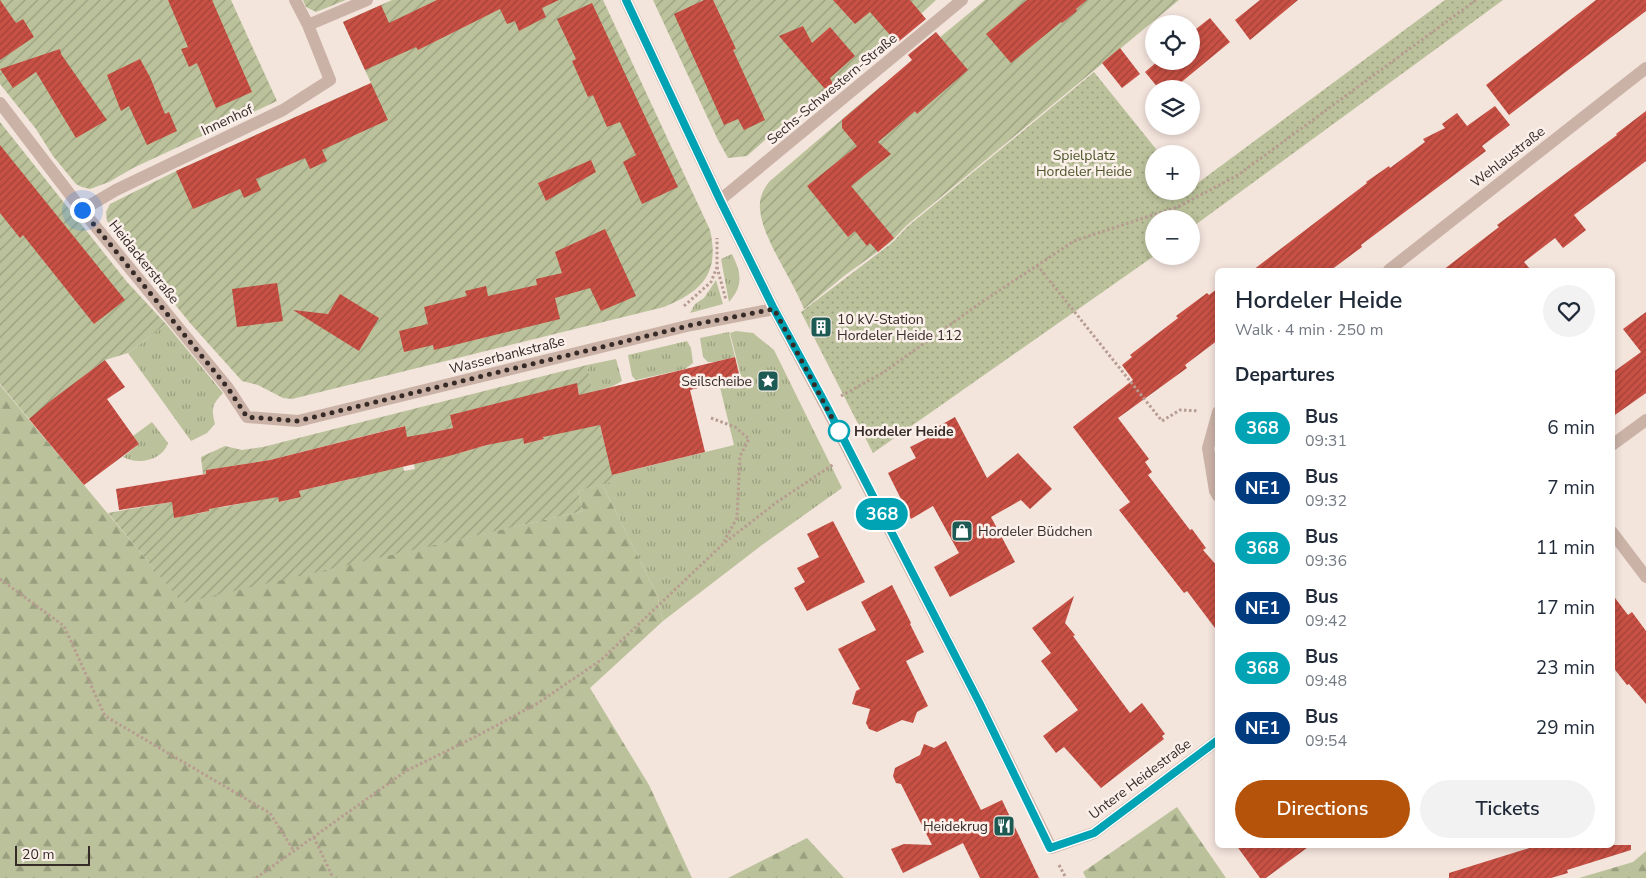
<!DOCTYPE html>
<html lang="en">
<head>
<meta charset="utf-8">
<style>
	:root { --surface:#fff; --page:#f2f2f3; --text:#1f2937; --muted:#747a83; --accent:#b45309 }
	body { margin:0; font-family:"Nunito Sans",sans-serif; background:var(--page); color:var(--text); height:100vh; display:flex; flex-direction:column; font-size:19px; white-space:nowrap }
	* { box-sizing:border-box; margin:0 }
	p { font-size:16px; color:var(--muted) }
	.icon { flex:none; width:28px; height:28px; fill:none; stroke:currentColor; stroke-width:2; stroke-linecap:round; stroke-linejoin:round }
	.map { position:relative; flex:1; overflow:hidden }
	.panel { position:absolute; left:1215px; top:268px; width:400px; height:580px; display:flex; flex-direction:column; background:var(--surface); border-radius:8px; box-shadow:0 2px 8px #0003 }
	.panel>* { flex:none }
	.badge { padding:0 10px; border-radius:16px; font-size:18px; line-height:32px }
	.controls { position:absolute; left:1145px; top:15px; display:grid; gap:10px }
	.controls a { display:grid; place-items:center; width:55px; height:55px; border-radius:50%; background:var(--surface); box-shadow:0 2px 8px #0003; font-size:25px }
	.scale { position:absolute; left:15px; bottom:12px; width:75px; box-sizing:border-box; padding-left:5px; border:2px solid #372b28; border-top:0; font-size:14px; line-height:18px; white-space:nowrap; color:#372b28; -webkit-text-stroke:4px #faefe9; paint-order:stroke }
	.you { position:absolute; width:25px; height:25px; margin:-12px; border:4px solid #fff; border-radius:50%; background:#1a73e8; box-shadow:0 0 0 8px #1a73e833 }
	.map>.badge { position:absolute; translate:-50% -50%; box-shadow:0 0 0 2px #fff }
	h2 { padding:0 20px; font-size:19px; line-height:45px }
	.round { display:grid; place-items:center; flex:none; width:52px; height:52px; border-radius:26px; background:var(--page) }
	.summary { display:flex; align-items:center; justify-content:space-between; height:85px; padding:0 20px }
	h1 { font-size:24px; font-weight:600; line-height:38px }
	.cta { display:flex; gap:10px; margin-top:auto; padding:10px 20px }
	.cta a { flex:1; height:58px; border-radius:30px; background:var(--accent); color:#fff; font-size:20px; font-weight:600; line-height:58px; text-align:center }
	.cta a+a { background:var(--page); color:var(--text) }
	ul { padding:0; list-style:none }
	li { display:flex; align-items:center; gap:15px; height:60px; padding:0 20px }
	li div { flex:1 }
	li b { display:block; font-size:19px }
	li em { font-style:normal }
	li .badge { min-width:55px; font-weight:700; text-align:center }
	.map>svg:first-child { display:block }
</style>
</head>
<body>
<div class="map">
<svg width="1646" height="878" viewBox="0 0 1646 878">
	<defs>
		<pattern id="grass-tufts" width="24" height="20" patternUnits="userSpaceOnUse" patternTransform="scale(1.25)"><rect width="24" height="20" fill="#bbc29b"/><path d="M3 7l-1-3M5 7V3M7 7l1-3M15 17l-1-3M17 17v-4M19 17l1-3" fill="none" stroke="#999e7e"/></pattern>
		<pattern id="forest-firs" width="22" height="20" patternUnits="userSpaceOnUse" patternTransform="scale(1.25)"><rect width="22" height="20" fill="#bbc29b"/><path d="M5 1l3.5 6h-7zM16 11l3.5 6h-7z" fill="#999e7e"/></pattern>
		<pattern id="park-dots" width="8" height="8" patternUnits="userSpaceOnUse" patternTransform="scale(1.25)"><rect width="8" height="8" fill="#bbc29b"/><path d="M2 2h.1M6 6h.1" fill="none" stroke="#999e7e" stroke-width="1.8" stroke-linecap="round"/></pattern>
		<pattern id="garden-furrows" width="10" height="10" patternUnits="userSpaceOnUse" patternTransform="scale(1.25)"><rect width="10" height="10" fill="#bbc29b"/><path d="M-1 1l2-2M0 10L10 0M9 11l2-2" fill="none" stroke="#999e7e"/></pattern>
		<pattern id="building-hatch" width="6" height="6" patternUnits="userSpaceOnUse" patternTransform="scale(1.25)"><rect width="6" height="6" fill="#c85044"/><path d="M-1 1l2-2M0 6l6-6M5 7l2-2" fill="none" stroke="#a34339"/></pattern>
	</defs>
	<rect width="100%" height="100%" fill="#f3e4dc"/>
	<path fill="url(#grass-tufts)" d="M732,254C741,273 744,285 729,302L721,259Z
		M716,280L723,304L690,313L695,304L704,298Z
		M166,324L223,393C212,405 211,408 215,424L207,433L191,441L128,353Z
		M736,331L753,333L774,350L842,488L762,545L663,621L657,595L602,484L613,481L612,475L734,445L719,383L741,377L730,333Z
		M729,332L735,357L714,362H708L703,357L700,338Z
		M687,341L691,348L693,363L685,369L636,380L632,376L628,355Z
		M616,359L622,381L613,386L592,392L587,365Z
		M152,422L168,443C162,461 138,465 123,457L139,444L133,436Z"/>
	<path fill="url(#forest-firs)" d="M0,385L182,602L583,511L578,491L602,484L657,595L663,621L590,688L649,785L692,878H0Z
		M1177,807L1226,878H1086L1083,872Z
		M807,838L844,878H728Z
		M1646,851V878H1579L1633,862Z"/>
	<path fill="url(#park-dots)" d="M1445,0H1503L1191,228V219H1154V256L873,453L801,312L893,242L907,227L1094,72L1160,154H1154V191H1191V188Z"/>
	<path fill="url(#garden-furrows)" d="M0,0H231L277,101L133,168L109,182L90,189L82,187L76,184L53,156L36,129L0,84Z
		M303,0H346L316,12L306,7Z
		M392,0H603L710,230C720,274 702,291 664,307L292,399L283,398L258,385L242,381L190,323L107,221L106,212L110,204L176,171L371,83L343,22Z
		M653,0H936L922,13L864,58L837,82L790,118L747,156L728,158L718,140Z
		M985,0H1179L906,226L891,242L844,276L804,309C793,280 762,238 760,209C759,198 763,189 770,181L881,86L896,104L910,62Z
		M0,122L127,282L166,324L128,353L105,360L29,419L0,384Z
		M587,365L593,395L580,398L577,384L451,415L453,428L416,436L459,453L522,435L525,444L544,439L542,432L597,414L614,481L578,491L583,511L182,603L108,513L194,498L197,514L209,511V508L224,507L278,496L280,502L300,497L299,491L351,479L345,452L403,466L404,471L415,469L404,426L270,460L206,470V474H203L201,457L225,446L242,450L263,447Z"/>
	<path fill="url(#building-hatch)" d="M0,0L16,23L23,19L34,37L0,60Z
		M168,0H212L252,92L216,108L197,63L189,67L181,49L188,47Z
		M437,0H559L542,8L546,17L519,31L515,21L507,24L500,9L418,50L416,47L365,70L343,22L381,5L389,23Z
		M704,0H713L736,49L733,50L765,120L744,130L738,119L724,125L674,14Z
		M833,0H910L926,19L897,43L870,12L855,24Z
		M1027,0H1087L1076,9L1077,11L1062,23L1061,22L1011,63L986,34Z
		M1260,0H1298L1250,40L1235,20Z
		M1596,0H1646V11L1509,115L1486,85Z
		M592,3L678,187L642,204L623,162L636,155L620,122L607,127L593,95L588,97L572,61L576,59L557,19Z
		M1210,18L1230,42L1173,89H1159L1145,72L1158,61H1191V33Z
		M803,26L812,43L830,27L855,56L830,78L837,92L831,96L779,36Z
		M936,32L968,70L917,114L915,111L878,142L891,154L851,186L894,238L878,252L870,243L867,246L855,231L848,237L807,186L857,146L842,128V120L912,60L908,55Z
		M1120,48L1140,74L1122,88L1102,63Z
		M60,49L61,54L107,120L76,138L36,72L13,88L0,69Z
		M140,59L150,77L165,114L169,112L177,131L147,145L129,106L121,111L107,75Z
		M371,83L388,120L322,150L327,161L310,169L305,158L256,179L261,190L244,198L240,189L193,209L176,171Z
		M1495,106L1510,125L1482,146L1486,151L1361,245L1362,247L1331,270H1253L1367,183L1366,182L1389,166L1390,168L1425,142L1423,139L1445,128L1442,124L1457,113L1467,126Z
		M1646,111V161L1574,215L1586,230L1563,248L1555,238L1524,262L1531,270H1443L1499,227L1497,225L1617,135L1616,134Z
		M0,145L125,300L94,324L23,235L20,238L0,213Z
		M591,160L596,172L546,201L538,183Z
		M605,229L636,296L601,311L590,288L555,298L560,319L434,350L433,345L404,352L399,331L428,324L424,307L467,296L465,291L486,286L488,296L537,285L536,279L562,273L555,252Z
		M277,283L283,321L237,327L232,289Z
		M1218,288V340L1185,365L1187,368L1118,418L1149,459L1145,462L1152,472L1148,475L1190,530L1192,529L1206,548L1203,550L1218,567V632L1187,591L1184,593L1119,510L1130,502L1073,427L1133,380L1122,365L1132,357L1130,355L1178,318L1176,316L1207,293L1209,295Z
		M340,294L379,318L359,351L293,310L328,314Z
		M1646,312V393L1612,417V373L1641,352L1623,329Z
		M735,357L740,378L690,390L705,452L644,467L612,475L600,425L543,437L544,439L524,444L523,438L487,445L449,456L299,491L301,497L279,502L278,497L209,509V511L174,518L172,502L119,510L116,489L206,474V470L270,460L405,426L407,437L429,433L453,428L450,415L577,383L579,395Z
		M105,360L125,387L107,399L139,444L84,485L29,419L49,402Z
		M955,417L987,478L1018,453L1052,489L1030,509L1021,500L991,517L1015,562L950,597L934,567L959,553L933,506L911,519L888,473L916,458L910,447L932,436L930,431Z
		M833,521L865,582L807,611L794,588L805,582L797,568L819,557L807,534Z
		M892,585L911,623L910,624L924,652L906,661L928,706L917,712L913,723L902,720L877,732L869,729L866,723L870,709L852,704L856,691L860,689L838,649L876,630L861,602Z
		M1612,594L1628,615L1632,612L1646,631V704L1629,684L1627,685L1612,666Z
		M1074,596L1065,623L1075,635L1073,636L1130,713L1142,703L1165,734L1162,736L1164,739L1101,788L1064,747L1056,753L1043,736L1078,710L1041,661L1051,653L1032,628Z
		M946,741L981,810L1002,800L1039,878H980L963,843L903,873L891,849L904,844L932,845L901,784L896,783L893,776L895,768L920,755L924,744L934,748Z
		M1236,845H1311L1266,878H1260Z
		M1539,845H1631V850L1567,870L1568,873L1551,878H1449V873Z"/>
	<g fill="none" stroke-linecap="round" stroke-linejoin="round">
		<path stroke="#b79c92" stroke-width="3" stroke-dasharray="2.5 2.5" stroke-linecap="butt" d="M1037,265L1162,421L1180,410L1199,411
			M717,267L726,300
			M684,306L711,282L717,267V238
			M841,396L884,372L979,304L1074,241L1180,206L1238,175L1476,0
			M711,418L735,427L749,439L740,456L737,518L724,541
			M0,579L64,626L105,716L270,813L294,851
			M314,837L333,878
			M1059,865L1066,878
			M256,878L406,771L477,736L538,703L601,660L723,544L777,502L834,464"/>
		<path stroke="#cbb2a7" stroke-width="12" d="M295,0L308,25
			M626,0L720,200L774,309L825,405L979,702L1051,848L1094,833L1218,740
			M0,103L82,210L228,388L247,417L298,421L691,325L774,309
			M720,200L962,0
			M82,210L116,190L283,110L330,80L308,25L367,0
			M1389,270L1646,68
			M1218,412L1208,448L1215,491L1218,496
			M1612,445L1646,420
			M1612,532L1646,577"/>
	</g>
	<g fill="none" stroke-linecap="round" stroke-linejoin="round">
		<g stroke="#fff" stroke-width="11">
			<path id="line" d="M626,0L720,200L774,309L826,405L979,702L1050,848L1094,833L1218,740"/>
		</g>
		<use href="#line" stroke="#00a3b4" stroke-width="8"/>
		<path stroke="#372b28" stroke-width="5" stroke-dasharray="0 9" d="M82,210L228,388L247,417L298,421L692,325L774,309L839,431"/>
	</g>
	<defs>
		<g id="building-square" transform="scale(1.125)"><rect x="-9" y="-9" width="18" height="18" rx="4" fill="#1d5a54" stroke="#faefe9"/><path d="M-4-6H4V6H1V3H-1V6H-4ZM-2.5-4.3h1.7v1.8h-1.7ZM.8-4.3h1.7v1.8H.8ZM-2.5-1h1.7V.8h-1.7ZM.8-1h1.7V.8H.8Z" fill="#fff"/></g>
		<g id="sight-square" transform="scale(1.125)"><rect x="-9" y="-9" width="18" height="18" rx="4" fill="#1d5a54" stroke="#faefe9"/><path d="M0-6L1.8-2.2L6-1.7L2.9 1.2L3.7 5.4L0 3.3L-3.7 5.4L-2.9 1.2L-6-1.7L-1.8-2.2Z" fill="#fff"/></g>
		<g id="shop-square" transform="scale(1.125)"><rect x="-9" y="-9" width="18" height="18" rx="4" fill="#1d5a54" stroke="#faefe9"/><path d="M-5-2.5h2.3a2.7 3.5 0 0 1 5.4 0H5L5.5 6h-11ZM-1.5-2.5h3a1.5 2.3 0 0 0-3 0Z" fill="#fff"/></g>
		<g id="restaurant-square" transform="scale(1.125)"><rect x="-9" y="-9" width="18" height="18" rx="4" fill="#1d5a54" stroke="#faefe9"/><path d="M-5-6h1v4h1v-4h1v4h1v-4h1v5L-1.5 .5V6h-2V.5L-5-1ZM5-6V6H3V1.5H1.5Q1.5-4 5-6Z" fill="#fff"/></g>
	</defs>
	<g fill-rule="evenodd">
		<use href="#building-square" x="821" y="327"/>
		<use href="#sight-square" x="768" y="381"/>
		<use href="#shop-square" x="962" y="531"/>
		<use href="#restaurant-square" x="1004" y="826"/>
	</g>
	<circle fill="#fff" stroke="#00a3b4" stroke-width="2.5" cx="839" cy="431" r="10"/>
	<g text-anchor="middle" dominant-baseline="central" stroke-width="5" stroke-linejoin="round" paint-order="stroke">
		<g font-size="14" fill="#372b28" stroke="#faefe9">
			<text transform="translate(832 89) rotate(-40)">Sechs-Schwestern-Straße</text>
			<text transform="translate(227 120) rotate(-25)">Innenhof</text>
			<text transform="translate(1508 157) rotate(-38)">Wehlaustraße</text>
			<text transform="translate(144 262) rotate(51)">Heidackerstraße</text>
			<text transform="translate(507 355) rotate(-14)">Wasserbankstraße</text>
			<text transform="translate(1140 779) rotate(-37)">Untere Heidestraße</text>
		</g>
		<g font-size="14" fill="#4d562b" stroke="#faefe9">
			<text x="1084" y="155">Spielplatz<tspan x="1084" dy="16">Hordeler Heide</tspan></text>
		</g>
		<g font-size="14" fill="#372b28" stroke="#faefe9" text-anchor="start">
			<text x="837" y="319">10 kV-Station<tspan x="837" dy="16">Hordeler Heide 112</tspan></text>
			<text x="752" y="381" text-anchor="end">Seilscheibe</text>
			<text x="978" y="531">Hordeler Büdchen</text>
			<text x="988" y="826" text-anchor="end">Heidekrug</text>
		</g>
		<g font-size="14" font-weight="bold" fill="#372b28" stroke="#faefe9" text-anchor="start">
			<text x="854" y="431">Hordeler Heide</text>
		</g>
	</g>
</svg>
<div class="controls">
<a><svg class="icon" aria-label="locate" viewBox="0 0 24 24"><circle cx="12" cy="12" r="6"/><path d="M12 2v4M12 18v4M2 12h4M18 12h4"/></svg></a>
<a><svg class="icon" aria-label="layers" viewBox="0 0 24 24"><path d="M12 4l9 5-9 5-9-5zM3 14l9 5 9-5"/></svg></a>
<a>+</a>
<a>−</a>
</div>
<div class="scale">20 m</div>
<div class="you" style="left:82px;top:210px"></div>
<b class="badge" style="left:882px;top:514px;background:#00a3b4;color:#fff">368</b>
<section class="panel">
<div class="summary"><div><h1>Hordeler Heide</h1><p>Walk · 4 min · 250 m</p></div><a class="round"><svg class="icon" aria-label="heart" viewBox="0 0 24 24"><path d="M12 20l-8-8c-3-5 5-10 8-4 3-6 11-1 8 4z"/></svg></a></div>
<h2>Departures</h2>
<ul>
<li><span class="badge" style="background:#00a3b4;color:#fff">368</span><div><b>Bus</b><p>09:31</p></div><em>6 min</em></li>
<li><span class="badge" style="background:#003b80;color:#fff">NE1</span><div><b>Bus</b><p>09:32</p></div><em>7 min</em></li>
<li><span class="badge" style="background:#00a3b4;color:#fff">368</span><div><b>Bus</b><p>09:36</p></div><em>11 min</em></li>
<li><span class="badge" style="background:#003b80;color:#fff">NE1</span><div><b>Bus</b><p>09:42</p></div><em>17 min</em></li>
<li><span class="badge" style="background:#00a3b4;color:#fff">368</span><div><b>Bus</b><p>09:48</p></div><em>23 min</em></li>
<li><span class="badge" style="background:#003b80;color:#fff">NE1</span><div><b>Bus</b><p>09:54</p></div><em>29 min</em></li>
</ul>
<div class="cta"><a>Directions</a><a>Tickets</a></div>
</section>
</div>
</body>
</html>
